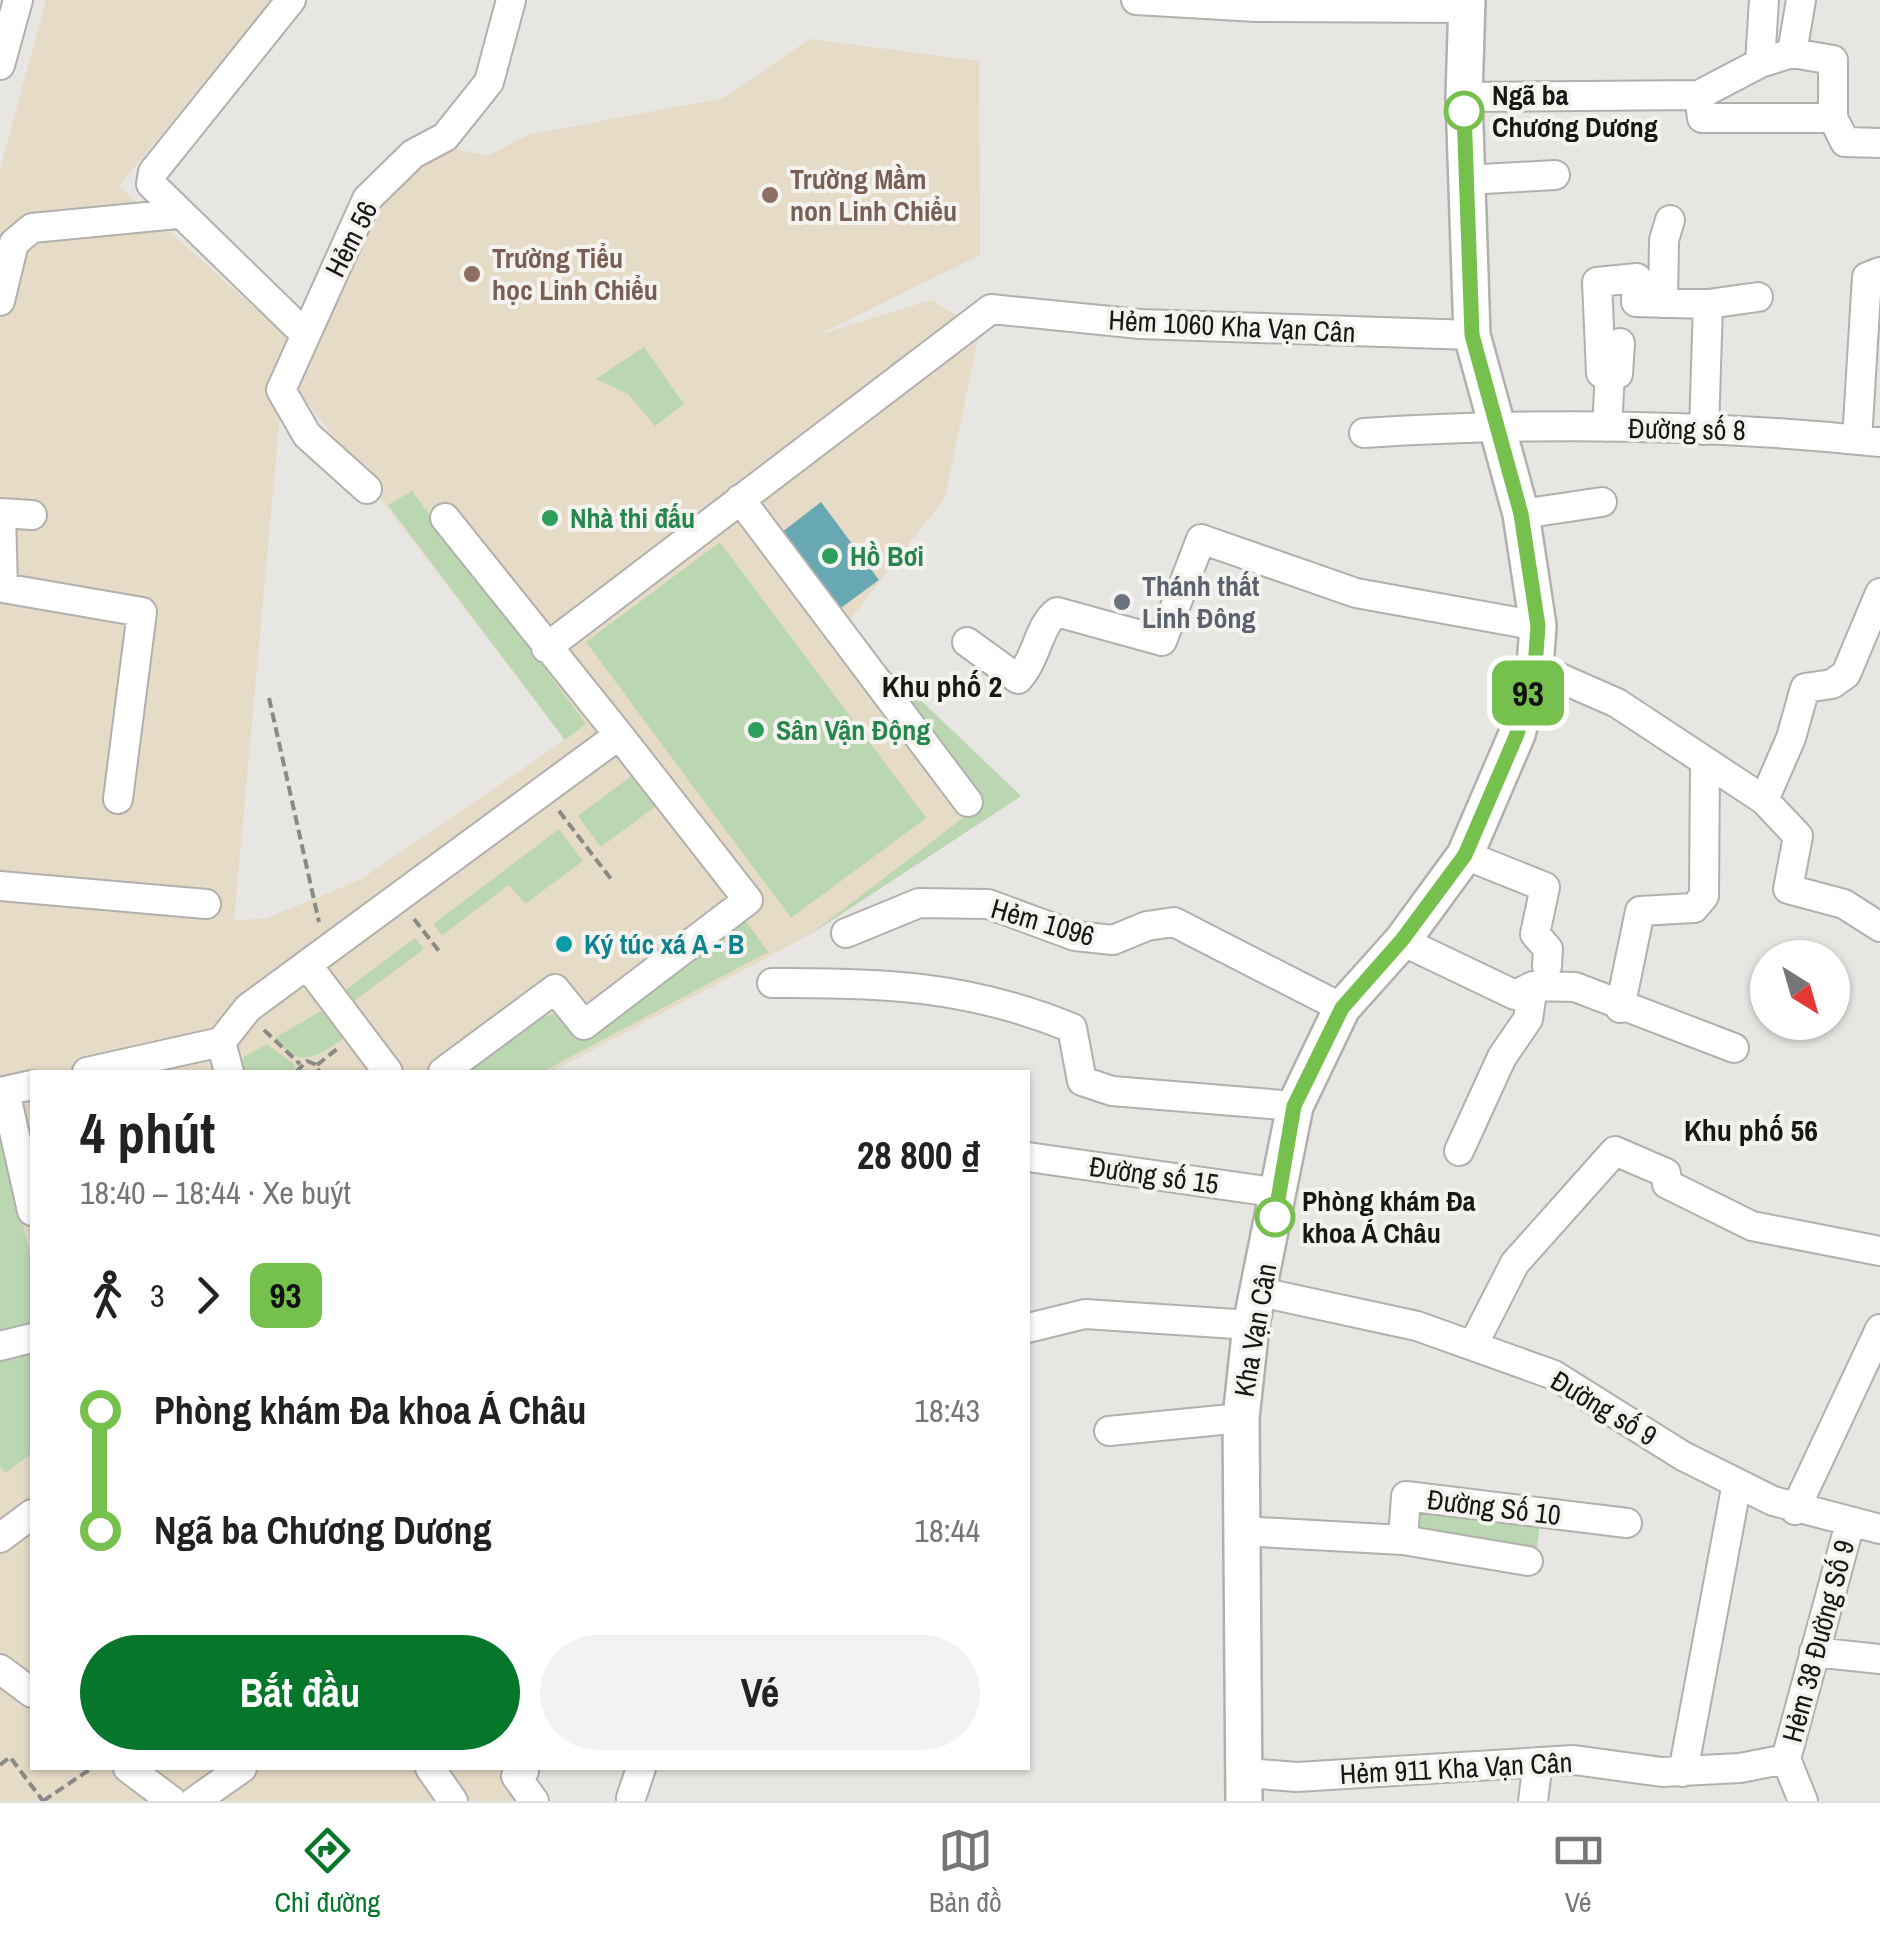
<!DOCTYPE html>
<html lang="vi">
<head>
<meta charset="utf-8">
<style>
	:root { --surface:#fff; --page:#f2f2f2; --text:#222; --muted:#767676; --line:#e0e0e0; --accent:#06762a }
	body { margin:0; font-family:"Archivo Narrow",sans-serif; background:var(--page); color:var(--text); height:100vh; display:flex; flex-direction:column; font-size:38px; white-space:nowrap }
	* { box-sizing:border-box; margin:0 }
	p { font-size:32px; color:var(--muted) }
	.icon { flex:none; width:55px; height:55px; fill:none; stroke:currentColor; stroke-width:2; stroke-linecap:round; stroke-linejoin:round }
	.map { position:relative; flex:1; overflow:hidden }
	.sheet { position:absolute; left:30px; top:1070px; width:1000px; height:700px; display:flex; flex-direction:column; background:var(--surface); border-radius:0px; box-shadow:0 2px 8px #0004 }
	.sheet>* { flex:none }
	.badge { padding:0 20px; border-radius:15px; font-size:35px; line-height:65px }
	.needle { width:65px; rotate:143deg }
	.fabs { position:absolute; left:1750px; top:940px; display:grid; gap:20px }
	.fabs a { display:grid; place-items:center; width:100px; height:100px; border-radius:50%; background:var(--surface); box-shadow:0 2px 8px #0004; font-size:50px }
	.map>.badge { position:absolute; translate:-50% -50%; box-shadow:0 0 0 5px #fff }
	.legs { display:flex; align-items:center; gap:15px; height:110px; padding:0 50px; font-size:32px }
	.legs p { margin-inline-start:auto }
	.headline { display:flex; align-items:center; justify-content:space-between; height:170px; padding:0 50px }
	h1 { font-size:55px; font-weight:700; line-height:75px }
	.primary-button { display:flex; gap:20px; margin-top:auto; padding:20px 50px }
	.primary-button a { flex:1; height:115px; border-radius:60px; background:var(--accent); color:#fff; font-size:40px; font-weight:700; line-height:115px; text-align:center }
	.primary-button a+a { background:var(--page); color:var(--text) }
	ul { padding:0 50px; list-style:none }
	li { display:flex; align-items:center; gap:35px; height:120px; font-size:38px }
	li i { display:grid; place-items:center; width:15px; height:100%; margin:0 12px; background:currentColor }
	li i::after { content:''; width:25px; height:25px; margin:-12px; border:8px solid; border-radius:50%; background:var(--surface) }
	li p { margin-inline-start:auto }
	li:first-child i { background:linear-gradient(#0000 50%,currentColor 0) }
	li:last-child i { background:linear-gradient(currentColor 50%,#0000 0) }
	.dock { display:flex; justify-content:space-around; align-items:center; height:140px; border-top:2px solid var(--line); background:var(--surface); font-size:28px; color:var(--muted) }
	.dock a { display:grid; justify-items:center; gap:5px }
	.dock .on { color:var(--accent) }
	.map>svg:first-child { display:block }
</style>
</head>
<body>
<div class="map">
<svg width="1880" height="1801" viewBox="0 0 1880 1801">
	<rect width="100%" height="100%" fill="#e7e6e2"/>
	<path fill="#e5dbc6" d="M46,0H271L119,186L287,337L234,920L265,919L360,880L565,740L291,381L375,201L420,156L449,147L487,156L528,135L723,98L810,39L979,61L980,255L818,335L931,300L980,329L945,498L844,627L1021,796L811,934L551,1072H32V1768H516L539,1801H0V169Z"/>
	<path fill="#bad7b2" d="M644,347L684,404L655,426L628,394L596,379Z
		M412,491L586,724L565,740L388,505Z
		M720,542L926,818L791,918L586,642Z
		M844,627L1021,796L811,934L981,804Z
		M637,772L660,803L601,847L578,816Z
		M559,829L583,861L525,904L509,885L442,935L433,924Z
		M742,916L768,952L542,1072H465L537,1018L555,1014L576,1040Z
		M415,938L424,949L347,1006L339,995Z
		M321,1011L344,1038C318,1057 298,1070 275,1038Z
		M267,1044L295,1065L293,1072H239L244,1057Z
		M0,1130L32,1264V1326L0,1334Z
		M32,1344V1453L5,1473L0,1466V1352Z
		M1411,1507L1540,1523L1535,1565L1406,1550Z"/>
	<path fill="#68a8b3" d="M821,502L879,580L838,610L781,533Z"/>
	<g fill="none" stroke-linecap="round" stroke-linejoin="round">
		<g stroke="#b1b0ad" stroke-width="32">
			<path id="minor" d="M291,0L153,172L151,184L305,334
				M1136,0L1257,7L1466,8
				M1792,53L1833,60V118L1845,142L1880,143
				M1760,63L1764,0
				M0,65L18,0
				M1699,95L1702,118H1833
				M1464,97L1699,95L1760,63L1792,53L1801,0
				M1465,180L1555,175
				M0,301L14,243L32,228L177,214
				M1663,303L1664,240L1670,220
				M1708,304L1758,297
				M1610,373H1601L1597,282L1637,278L1636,302L1708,304L1704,430
				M1610,373L1618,374L1620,343
				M1607,427L1610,373
				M1364,433C1536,422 1709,424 1880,442
				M1857,440L1867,277L1880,272
				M367,489L307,435L281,390L367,199L413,154L445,137L489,82L511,0
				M740,499L968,802
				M0,513L32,515
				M1,514L3,588L142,612L118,799
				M1521,514L1602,502
				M445,518L619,735
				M967,642L1018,679C1037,659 1038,626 1057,612L1162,641L1201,539L1356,593L1538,626
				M546,648L991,309L1140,324L1472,335
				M1535,667L1617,703L1764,800L1798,836L1788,889L1844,904L1880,927
				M1764,800L1791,738L1805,688L1832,684L1846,674L1880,593
				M1465,855L1545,887L1535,934L1548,949L1547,966
				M0,886L206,904
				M846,933L919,903L988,904L1075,936L1113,940L1147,926L1174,922L1342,1008
				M1402,941L1515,995L1533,986L1575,987L1734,1048
				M308,966L388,1072
				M772,983C881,982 970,986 1072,1028L1082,1081L1112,1091L1295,1106
				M1620,1008L1640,911L1694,908L1704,896L1705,762
				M221,1042L229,1072
				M87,1072L221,1042L248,1008L619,735L748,900L584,1025L555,989L443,1072
				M5,1091L32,1211
				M0,1092L32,1085
				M1459,1151L1502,1057L1528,1019L1533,986
				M1028,1157L1280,1193
				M1260,1292L1417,1326L1554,1375L1683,1456L1773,1501L1880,1529
				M1028,1328L1085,1314L1251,1325
				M1473,1345L1515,1263L1615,1151L1666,1173L1667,1184L1752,1226L1880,1251
				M0,1346L32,1338
				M1109,1431L1241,1418
				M1795,1510L1880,1329
				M1241,1531L1403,1540L1406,1496L1627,1523
				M0,1538L32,1514
				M1403,1540L1528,1561
				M1814,1652L1880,1659
				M0,1669L32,1693
				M1786,1759L1850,1523
				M1786,1759L1803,1801
				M128,1768L172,1801
				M430,1768L453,1801
				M521,1768L524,1771L516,1776L534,1801
				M1683,1772L1737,1483
				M1246,1773L1297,1777L1574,1760L1662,1772L1740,1768L1786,1759
				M631,1798L641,1768
				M195,1801L242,1768
				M1533,1801L1538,1762"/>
		</g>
		<g stroke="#b1b0ad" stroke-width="40">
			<path id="major" d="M1244,1801L1241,1418L1251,1325L1295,1106L1342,1008L1402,941L1465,855L1517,734L1535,667L1538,626L1521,514L1472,335L1464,97L1467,0"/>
		</g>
		<path stroke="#8a8986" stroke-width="4" stroke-dasharray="10 5" stroke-linecap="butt" d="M269,698L319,922
			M559,811L611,879
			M414,919L439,951
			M264,1030L300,1064
			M317,1065L337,1049
			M296,1072L307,1061L317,1065L319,1072
			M0,1765L10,1757L43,1801
			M43,1801L92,1768"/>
		<use href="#minor" stroke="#fff" stroke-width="28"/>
		<use href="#major" stroke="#fff" stroke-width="35"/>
	</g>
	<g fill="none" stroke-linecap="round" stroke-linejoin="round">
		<g stroke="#fff" stroke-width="22">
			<path id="line-1" d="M1275,1217L1294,1106L1342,1008L1402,940L1465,855L1517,734L1535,667L1538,626L1521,514L1472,335L1464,111"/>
		</g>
		<use href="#line-1" stroke="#76c04d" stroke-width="15"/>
	</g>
	<g fill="#fff" stroke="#76c04d" stroke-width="5">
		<circle cx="1464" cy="111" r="18"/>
		<circle cx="1275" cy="1217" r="18"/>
	</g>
	<g fill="#8d6e63" stroke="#f4f3ef" stroke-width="4">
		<circle cx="770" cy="195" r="10"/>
		<circle cx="472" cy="274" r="10"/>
	</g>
	<g fill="#2e9e5b" stroke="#f4f3ef" stroke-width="4">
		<circle cx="550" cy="518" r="10"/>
		<circle cx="830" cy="556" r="10"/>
		<circle cx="756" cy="730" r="10"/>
	</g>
	<circle fill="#6b7280" stroke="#f4f3ef" stroke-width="4" cx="1122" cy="602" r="10"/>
	<circle fill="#0f9aa8" stroke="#f4f3ef" stroke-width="4" cx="564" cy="944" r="10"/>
	<g text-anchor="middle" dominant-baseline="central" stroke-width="8" stroke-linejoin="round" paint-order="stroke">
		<g font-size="28" font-weight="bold" fill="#181716" stroke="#f4f3ef" text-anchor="start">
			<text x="1492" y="95">Ngã ba<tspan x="1492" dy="32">Chương Dương</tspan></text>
			<text x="1302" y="1201">Phòng khám Đa<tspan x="1302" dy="32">khoa Á Châu</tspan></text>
		</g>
		<g font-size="28" font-weight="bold" fill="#785e54" stroke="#f4f3ef" text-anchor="start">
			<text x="790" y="179">Trường Mầm<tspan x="790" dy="32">non Linh Chiểu</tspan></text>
			<text x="492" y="258">Trường Tiểu<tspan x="492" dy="32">học Linh Chiểu</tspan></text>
		</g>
		<g font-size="28" fill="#181716" stroke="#f4f3ef">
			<text transform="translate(351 239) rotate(-63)">Hẻm 56</text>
			<text transform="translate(1232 326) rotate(3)">Hẻm 1060 Kha Vạn Cân</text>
			<text transform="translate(1687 429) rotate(1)">Đường số 8</text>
			<text transform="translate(1043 922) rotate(16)">Hẻm 1096</text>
			<text transform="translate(1154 1175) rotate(8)">Đường số 15</text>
			<text transform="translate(1255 1330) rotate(-80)">Kha Vạn Cân</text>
			<text transform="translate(1604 1408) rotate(31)">Đường số 9</text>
			<text transform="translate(1494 1507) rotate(7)">Đường Số 10</text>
			<text transform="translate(1818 1641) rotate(-75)">Hẻm 38 Đường Số 9</text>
			<text transform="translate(1456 1768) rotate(-3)">Hẻm 911 Kha Vạn Cân</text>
		</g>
		<g font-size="28" font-weight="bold" fill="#27864d" stroke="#f4f3ef" text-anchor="start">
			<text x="570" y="518">Nhà thi đấu</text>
			<text x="850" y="556">Hồ Bơi</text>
			<text x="776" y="730">Sân Vận Động</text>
		</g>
		<g font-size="28" font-weight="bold" fill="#5b616d" stroke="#f4f3ef" text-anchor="start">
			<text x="1142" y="586">Thánh thất<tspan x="1142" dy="32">Linh Đông</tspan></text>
		</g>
		<g font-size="28" font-weight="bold" fill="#0d838f" stroke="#f4f3ef" text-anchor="start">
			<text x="584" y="944">Ký túc xá A - B</text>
		</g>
		<g font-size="30" font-weight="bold" fill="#181716" stroke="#f4f3ef">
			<text x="942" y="686">Khu phố 2</text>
			<text x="1751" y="1130">Khu phố 56</text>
		</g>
	</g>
</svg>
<div class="fabs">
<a><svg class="needle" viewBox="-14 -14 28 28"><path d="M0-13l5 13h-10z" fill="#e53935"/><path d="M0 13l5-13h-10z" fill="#767676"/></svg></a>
</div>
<b class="badge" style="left:1528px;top:693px;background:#76c04d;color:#111">93</b>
<section class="sheet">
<div class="headline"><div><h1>4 phút</h1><p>18:40 – 18:44 · Xe buýt</p></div><b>28 800 ₫</b></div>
<div class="legs"><svg class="icon" aria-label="walk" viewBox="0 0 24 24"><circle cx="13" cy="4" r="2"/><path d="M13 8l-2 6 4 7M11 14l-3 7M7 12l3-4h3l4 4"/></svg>3<svg class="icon" aria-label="forward" viewBox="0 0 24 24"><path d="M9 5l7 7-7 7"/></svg><b class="badge" style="background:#76c04d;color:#111">93</b></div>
<ul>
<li><i style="color:#76c04d"></i><b>Phòng khám Đa khoa Á Châu</b><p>18:43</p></li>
<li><i style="color:#76c04d"></i><b>Ngã ba Chương Dương</b><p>18:44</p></li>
</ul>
<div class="primary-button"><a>Bắt đầu</a><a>Vé</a></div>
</section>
</div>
<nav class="dock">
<a class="on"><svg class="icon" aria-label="directions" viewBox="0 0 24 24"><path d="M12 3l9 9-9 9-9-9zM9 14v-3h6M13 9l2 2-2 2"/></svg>Chỉ đường</a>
<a><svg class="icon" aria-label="map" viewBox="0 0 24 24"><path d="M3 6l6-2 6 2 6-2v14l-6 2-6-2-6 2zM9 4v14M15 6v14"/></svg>Bản đồ</a>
<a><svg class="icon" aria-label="tickets" viewBox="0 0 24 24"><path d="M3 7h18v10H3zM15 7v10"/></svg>Vé</a>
</nav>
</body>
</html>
